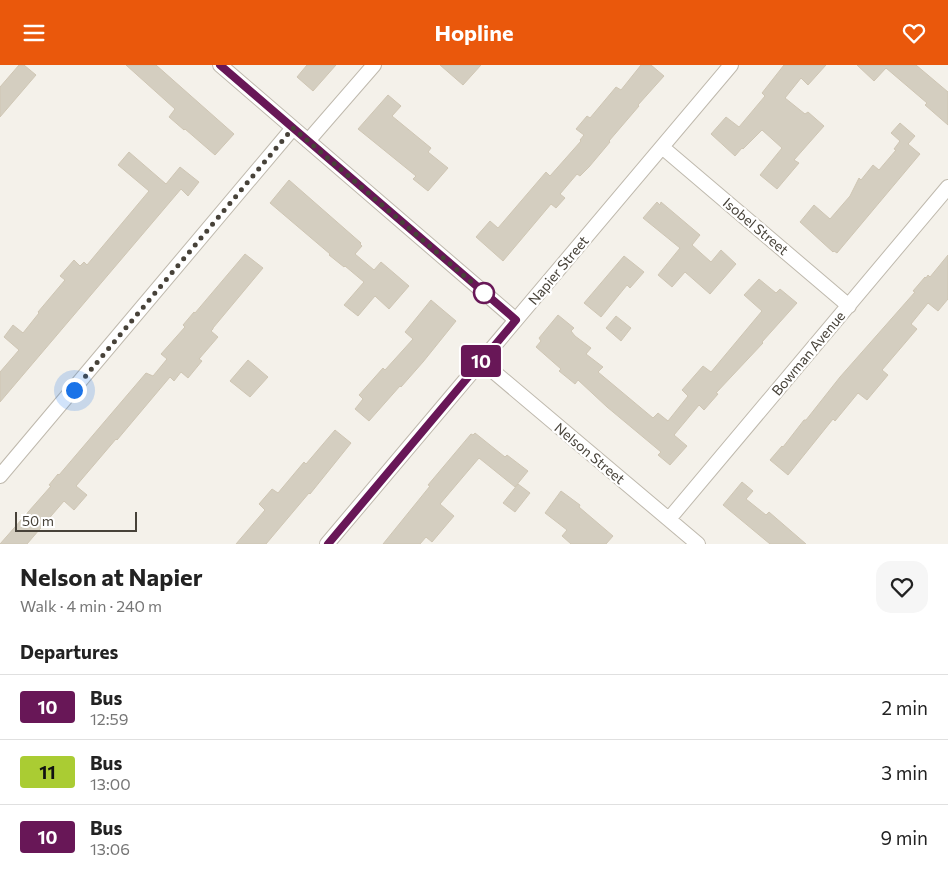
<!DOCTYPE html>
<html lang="en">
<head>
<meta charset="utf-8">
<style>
	:root { --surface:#fff; --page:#f6f6f6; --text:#222; --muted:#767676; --line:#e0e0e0; --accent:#ea580c }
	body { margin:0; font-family:Commissioner,sans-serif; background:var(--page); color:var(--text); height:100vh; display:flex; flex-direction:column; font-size:19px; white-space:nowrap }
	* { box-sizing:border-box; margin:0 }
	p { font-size:16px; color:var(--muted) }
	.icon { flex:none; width:28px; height:28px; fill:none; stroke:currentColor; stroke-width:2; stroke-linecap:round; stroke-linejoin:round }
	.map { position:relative; height:479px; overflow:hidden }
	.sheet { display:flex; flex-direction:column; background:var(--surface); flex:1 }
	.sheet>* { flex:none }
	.badge { padding:0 10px; border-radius:4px; font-size:18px; line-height:32px }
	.scale { position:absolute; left:15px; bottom:12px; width:122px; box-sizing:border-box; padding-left:5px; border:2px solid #474239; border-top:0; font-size:14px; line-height:18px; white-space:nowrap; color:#474239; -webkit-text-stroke:4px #fff; paint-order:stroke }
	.you { position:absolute; width:25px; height:25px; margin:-12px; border:4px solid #fff; border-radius:50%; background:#1a73e8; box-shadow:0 0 0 8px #1a73e833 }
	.map>.badge { position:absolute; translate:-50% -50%; box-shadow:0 0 0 2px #fff }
	h2 { padding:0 20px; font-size:19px; line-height:45px }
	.round { display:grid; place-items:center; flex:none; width:52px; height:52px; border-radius:15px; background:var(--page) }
	.headline { display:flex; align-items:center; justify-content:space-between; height:85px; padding:0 20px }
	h1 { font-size:24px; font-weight:700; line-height:38px }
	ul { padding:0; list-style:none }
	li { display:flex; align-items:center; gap:15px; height:65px; padding:0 20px; border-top:1px solid var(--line) }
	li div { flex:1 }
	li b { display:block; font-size:19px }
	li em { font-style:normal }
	li .badge { min-width:55px; font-weight:700; text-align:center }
	header { display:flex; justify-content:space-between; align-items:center; height:65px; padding:0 20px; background:var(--accent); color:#fff; font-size:22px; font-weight:700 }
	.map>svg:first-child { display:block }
</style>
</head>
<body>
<header><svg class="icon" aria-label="menu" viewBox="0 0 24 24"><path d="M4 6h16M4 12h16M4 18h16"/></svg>Hopline<svg class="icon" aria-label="heart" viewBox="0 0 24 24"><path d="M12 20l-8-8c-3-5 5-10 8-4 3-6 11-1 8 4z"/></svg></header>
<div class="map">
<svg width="948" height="479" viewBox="0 0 948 479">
	<rect width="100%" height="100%" fill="#f4f1ea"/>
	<path fill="#d4cec0" stroke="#cfc6b4" d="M19,0H24L36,10L0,52V22Z
		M126,0H156L234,69L215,90L185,64L184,65L169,52L175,44Z
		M307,0H336L313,26L297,12Z
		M440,0H481L463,20Z
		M641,0H651L664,11L638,40L639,41L609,76L610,77L589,102L580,111L577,109L560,129L565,133L556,143L551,139L503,196L476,172L490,156L498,163L546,107L550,111L581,76L580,75L584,70L576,64L587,51L590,53L616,22L621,25Z
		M784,0H826L808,20L801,13L785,33L805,49L808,47L824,61L794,95L799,98L777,124L760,110L782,83L762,65L743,84L742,83L735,91L711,69L726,52L739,62L765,31L762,28Z
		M857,0H916L948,27V60L925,40L927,38L886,3L874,16Z
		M388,30L401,41L392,51L431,83L428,87L448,103L428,126L413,114L416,111L358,64Z
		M900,58L915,71L908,79L920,89L837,188L834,186L833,187L800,157L814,140L830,154L850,131L859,113L861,115L873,100L879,105L896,85L894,84L900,76L891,68Z
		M129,87L166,119L180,102L199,117L188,131L181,124L0,337V307L19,285L4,272L13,260L23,268L39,248L38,247L65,215L60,211L74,195L80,201L84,197L87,200L149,126L118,100Z
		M289,115L361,178L360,179L362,181L355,189L374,205L381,197L409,221L389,244L375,231L358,251L344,240L364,217L345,201L344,202L329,190L330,189L270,138Z
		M657,137L660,140L661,137L700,170L692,180L711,197L721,185L736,199L710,229L685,207L672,222L658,210L680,183L643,153Z
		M245,189L263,203L213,263V264L211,266L218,272L199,294L202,296L188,313L181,307L174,316L170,312L117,375L116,374L76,421L87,430L74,445L64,436L27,479H0L51,421L49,420L58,409L59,410L146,308L153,311L167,294L161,289L185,262L183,260L194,247L195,248Z
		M948,190V234L938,246L928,238L911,259L917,264L882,305L888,310L867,335L858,328L835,356L833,354L788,410L770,395L782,381L783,382L804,355H806L840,312L915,227L913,226L925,212L926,213L928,210L930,212Z
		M624,191L644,207L630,223L627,220L601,252L584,238Z
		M759,214L776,228L780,224L797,238L762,277L763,278L716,328L718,329L704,345L699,340L674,370L687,381L670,400L658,390L661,387L607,342L578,315L575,319L559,306L561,304L536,282L541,276L539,273L558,250L574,263L571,266L575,271L591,283L586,289L603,302L598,307L653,353L658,348L668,356L688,331L682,325L703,301L711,307L762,246L744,230Z
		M431,235L456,256L423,297L401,322L400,321L369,356L355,344L363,334L359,330L383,303L385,305L413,274L405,267Z
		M616,251L631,263L621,276L606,263Z
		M248,295L268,312L250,332L230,316Z
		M335,365L351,378L310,429L309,428L266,479H236L265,445L259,439L272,424L278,428L304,397L306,399Z
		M475,368L505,392L507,390L528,406L515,422L479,393L440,439L454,451L432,477L426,472L420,479H383L430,421L428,420L471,369L473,370Z
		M742,417L753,426L746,434L766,450L769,447L806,479H770L723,440Z
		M518,419L530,428L515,447L503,438Z
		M561,426L580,440L579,442L613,471L606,479H571L562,471L567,465L545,448Z"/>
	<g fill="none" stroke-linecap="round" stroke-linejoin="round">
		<g stroke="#bfb9ad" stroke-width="16">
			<path id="minor" d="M220,0L516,255
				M308,76L374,0
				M662,82L849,241
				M481,296L698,479
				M0,411L293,63
				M669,454L948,122
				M327,479L731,0"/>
		</g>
		<use href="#minor" stroke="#fff" stroke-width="14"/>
	</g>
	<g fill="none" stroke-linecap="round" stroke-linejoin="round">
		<g stroke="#fff" stroke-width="11">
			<path id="line" d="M220,0L516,255L328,479"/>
		</g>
		<use href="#line" stroke="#681757" stroke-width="8"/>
		<path stroke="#474239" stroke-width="5" stroke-dasharray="0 9" d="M74,325L293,63L484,228"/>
	</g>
	<circle fill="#fff" stroke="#681757" stroke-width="2.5" cx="484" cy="228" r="10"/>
	<g text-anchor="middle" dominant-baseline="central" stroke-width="4.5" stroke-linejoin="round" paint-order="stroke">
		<g font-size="14" fill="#474239" stroke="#fff">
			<text transform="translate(756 161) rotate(40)">Isobel Street</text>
			<text transform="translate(558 205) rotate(-50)">Napier Street</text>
			<text transform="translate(808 288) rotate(-50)">Bowman Avenue</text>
			<text transform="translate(590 388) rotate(40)">Nelson Street</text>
		</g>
	</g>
</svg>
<div class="scale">50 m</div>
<div class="you" style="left:74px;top:325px"></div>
<b class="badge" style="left:481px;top:296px;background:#681757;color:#fff">10</b>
</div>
<section class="sheet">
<div class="headline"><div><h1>Nelson at Napier</h1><p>Walk · 4 min · 240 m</p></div><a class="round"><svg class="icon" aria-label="heart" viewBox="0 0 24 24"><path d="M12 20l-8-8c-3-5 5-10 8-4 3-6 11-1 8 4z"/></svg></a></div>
<h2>Departures</h2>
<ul>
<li><span class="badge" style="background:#681757;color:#fff">10</span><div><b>Bus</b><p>12:59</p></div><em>2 min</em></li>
<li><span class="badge" style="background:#ac3;color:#111">11</span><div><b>Bus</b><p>13:00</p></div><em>3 min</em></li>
<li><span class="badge" style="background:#681757;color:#fff">10</span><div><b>Bus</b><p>13:06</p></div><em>9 min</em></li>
</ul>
</section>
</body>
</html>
